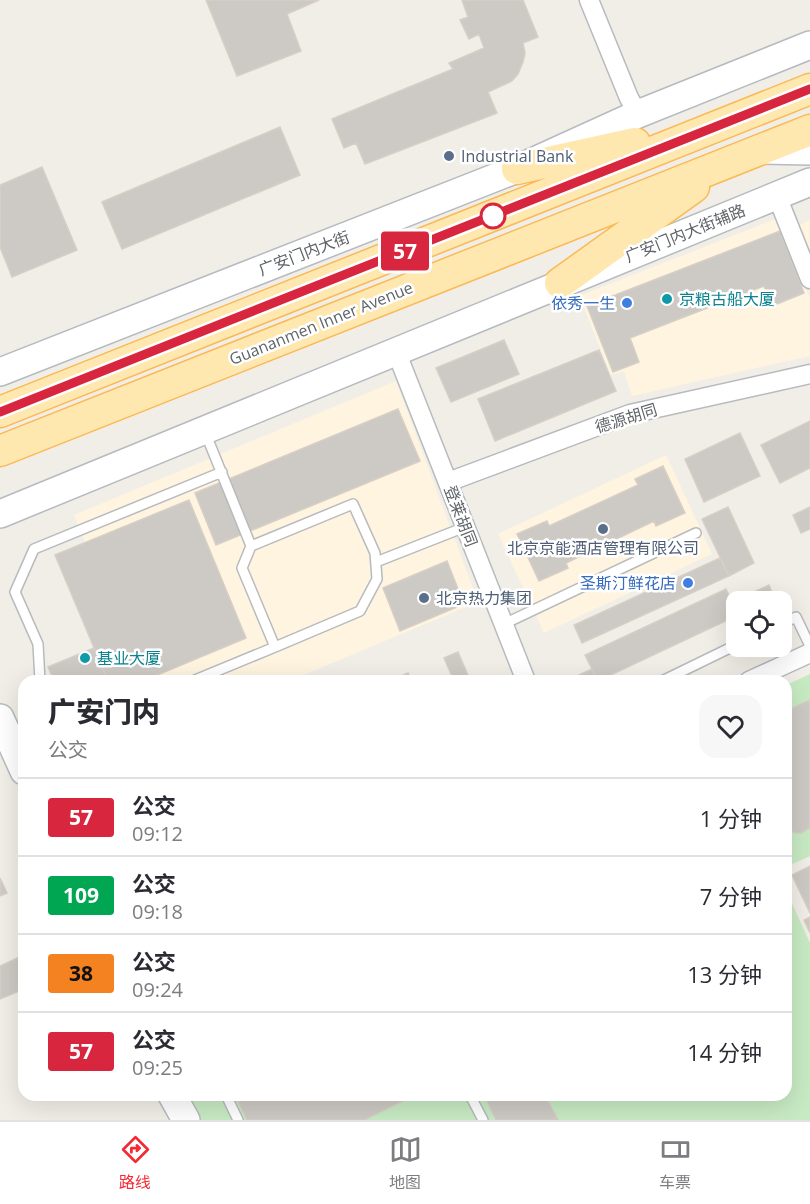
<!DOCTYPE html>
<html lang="zh">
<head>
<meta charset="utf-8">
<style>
	:root { --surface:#fff; --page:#f7f7f7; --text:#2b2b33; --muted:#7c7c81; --line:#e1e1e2; --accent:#f62933 }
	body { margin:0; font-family:"Open Sans","Noto Sans SC",sans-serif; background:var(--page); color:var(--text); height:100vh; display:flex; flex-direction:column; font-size:22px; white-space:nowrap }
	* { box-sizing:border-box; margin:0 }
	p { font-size:20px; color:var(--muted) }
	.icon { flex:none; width:33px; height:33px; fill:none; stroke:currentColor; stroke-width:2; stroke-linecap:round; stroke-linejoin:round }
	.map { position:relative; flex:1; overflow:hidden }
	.side { position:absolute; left:18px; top:675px; width:774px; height:426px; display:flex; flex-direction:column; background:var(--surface); border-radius:18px; box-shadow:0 6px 24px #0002 }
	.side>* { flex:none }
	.badge { padding:0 12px; border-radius:4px; font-size:21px; line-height:39px }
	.buttons { position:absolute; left:726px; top:591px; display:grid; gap:12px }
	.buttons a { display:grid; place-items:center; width:66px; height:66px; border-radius:12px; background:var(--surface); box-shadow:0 6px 24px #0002; font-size:30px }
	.map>.badge { position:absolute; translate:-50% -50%; box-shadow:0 0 0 3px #fff }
	.round { display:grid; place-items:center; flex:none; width:63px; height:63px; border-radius:18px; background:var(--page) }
	.head { display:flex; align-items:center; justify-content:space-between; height:102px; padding:0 30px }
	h1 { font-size:28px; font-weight:800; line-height:45px }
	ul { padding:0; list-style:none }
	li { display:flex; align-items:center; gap:18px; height:78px; padding:0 30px; border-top:2px solid var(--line) }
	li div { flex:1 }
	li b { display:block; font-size:22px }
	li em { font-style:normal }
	li .badge { min-width:66px; font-weight:700; text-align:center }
	.menu { display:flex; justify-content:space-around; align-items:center; height:84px; border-top:2px solid var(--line); background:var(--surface); font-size:16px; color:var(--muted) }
	.menu a { display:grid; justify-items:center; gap:3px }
	.menu .current { color:var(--accent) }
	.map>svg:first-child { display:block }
</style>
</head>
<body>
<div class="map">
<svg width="810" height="1120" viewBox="0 0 810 1120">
	<rect width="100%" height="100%" fill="#f1eee7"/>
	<path fill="#fff4df" d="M778,218L810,299V356L632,396L624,371L611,375L579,296Z
		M810,220V259L797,226Z
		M396,381L478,602L289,681H143L74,515Z
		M666,455L712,554L544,633L498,534Z"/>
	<path fill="#c7eac3" d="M810,674V856L786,867V685Z
		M786,890L810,943V1120H200L188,1095H786Z"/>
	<path fill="#cdc9c4" stroke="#d7cfc5" stroke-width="1.5" d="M206,0H319L287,14L301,51L237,76Z
		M462,0H523L538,37L523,43L525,53L523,62L518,74L512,81L488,92L497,113L365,164L356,143L344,148L332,119L453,69L449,63L484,48L479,34L469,39L460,20L468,17Z
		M280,127L300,175L122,249L102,202Z
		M42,167L77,250L12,277L0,247V185Z
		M780,231L804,293L772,306L764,286L630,338L639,362L613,372L587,306Z
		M504,340L519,374L451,402L436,368Z
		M599,350L616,391L495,441L478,399Z
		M398,409L420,461L216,545L195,493Z
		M810,421V468L780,483L761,445Z
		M740,433L760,476L704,502L685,459Z
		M663,466L685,513L656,526L654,521L566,563L568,568L539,581L517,534L547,521L549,526L638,485L635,479Z
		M189,500L246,638L143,681H108L55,555Z
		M728,507L754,563L729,576L702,519Z
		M810,507V529L801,533L793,515Z
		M720,558L729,576L582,643L574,625Z
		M447,561L464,604L400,631L383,588Z
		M769,585L776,602H736V611L733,602Z
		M726,589L736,611V616L598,681L585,655Z
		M94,648L108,681H54L48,667Z
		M458,652L470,680L468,681H454L444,658Z
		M592,669L598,681H566Z
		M408,673L412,681H391Z
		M810,700V828L801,833H795L786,828V711Z
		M810,866V913L792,875Z
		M0,878L7,893L0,896Z
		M810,917V933L804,920Z
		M24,955V989L0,999V966Z
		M235,1095H415L364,1120H247Z
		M484,1095H545L558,1120H496Z"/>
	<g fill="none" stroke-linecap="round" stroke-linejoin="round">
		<g stroke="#b7bbbe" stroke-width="12">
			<path id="lane" d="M251,546L353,504L375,553L377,579L360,611L275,647
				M376,562L465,527
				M504,624L696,533
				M782,624L796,617L810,646
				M195,680L275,647L242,568L251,546L205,432
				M40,681L38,644L15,592L34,549L222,472
				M662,681L736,645
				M226,1095L238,1120
				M470,1095L483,1120"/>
		</g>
		<g stroke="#b7bbbe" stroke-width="21">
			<path id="street" d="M589,0L629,98L638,114
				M777,196L810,279
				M396,351L526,681
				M448,482L630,414L810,374
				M749,681L810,653"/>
		</g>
		<g stroke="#b5bbbf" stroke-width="30">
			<path id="secondary" d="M761,150L810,151
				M0,372L517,169L638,114L810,45
				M0,514L810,182
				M0,718L24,771
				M172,1095L186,1120"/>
		</g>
		<g stroke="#fbb956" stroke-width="33">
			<path id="primary" d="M517,169L635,143
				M560,283L694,187
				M0,412L810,89
				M0,451L810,130"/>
		</g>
		<use href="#lane" stroke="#fff" stroke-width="9"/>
		<use href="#street" stroke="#fff" stroke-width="18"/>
		<use href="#secondary" stroke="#fff" stroke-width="27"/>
		<use href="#primary" stroke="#ffe8af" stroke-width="30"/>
	</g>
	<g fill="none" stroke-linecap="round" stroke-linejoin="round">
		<g stroke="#fff" stroke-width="14">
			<path id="line" d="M0,412L810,89"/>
		</g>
		<use href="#line" stroke="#d7263d" stroke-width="9"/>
	</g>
	<g fill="#5c6f8a" stroke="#fff" stroke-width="2">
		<circle cx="449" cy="156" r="6"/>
		<circle cx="603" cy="529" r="6"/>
		<circle cx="424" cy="598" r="6"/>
	</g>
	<circle fill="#fff" stroke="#d7263d" stroke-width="3" cx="493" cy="216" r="12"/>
	<g fill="#0f9aa8" stroke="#fff" stroke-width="2">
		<circle cx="667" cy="299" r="6"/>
		<circle cx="85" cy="658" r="6"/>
	</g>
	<g fill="#3f7fe0" stroke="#fff" stroke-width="2">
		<circle cx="627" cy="303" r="6"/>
		<circle cx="688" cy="583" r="6"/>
	</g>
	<g text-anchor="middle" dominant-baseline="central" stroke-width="5" stroke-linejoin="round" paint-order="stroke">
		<g font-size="16" fill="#4e5e75" stroke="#fff" text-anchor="start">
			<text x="461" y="156">Industrial Bank</text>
			<text x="603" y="548" text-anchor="middle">北京京能酒店管理有限公司</text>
			<text x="436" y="598">北京热力集团</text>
		</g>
		<g font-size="16" fill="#5e6468" stroke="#fff">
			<text transform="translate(685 233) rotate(-22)">广安门内大街辅路</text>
			<text transform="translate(304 253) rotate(-21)">广安门内大街</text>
			<text transform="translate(321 323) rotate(-22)">Guananmen Inner Avenue</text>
			<text transform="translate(626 418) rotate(-17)">德源胡同</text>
			<text transform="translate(461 516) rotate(69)">登莱胡同</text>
		</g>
		<g font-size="16" fill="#0d838f" stroke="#fff" text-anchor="start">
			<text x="679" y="299">京粮古船大厦</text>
			<text x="97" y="658">基业大厦</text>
		</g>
		<g font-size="16" fill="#366cbe" stroke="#fff" text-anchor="end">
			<text x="615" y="303">依秀一生</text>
			<text x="676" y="583">圣斯汀鲜花店</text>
		</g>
	</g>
</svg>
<div class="buttons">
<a><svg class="icon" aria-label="locate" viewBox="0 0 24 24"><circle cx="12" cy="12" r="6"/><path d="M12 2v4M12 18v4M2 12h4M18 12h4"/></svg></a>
</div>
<b class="badge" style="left:405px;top:251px;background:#d7263d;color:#fff">57</b>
<section class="side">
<div class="head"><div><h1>广安门内</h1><p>公交</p></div><a class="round"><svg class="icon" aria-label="heart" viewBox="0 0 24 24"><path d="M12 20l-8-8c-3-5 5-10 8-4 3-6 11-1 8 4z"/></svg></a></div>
<ul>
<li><span class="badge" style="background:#d7263d;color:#fff">57</span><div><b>公交</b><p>09:12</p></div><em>1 分钟</em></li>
<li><span class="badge" style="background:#00a651;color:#fff">109</span><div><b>公交</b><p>09:18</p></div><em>7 分钟</em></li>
<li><span class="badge" style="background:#f58220;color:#111">38</span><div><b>公交</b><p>09:24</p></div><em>13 分钟</em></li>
<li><span class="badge" style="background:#d7263d;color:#fff">57</span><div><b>公交</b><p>09:25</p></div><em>14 分钟</em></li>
</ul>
</section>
</div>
<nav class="menu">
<a class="current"><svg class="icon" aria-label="directions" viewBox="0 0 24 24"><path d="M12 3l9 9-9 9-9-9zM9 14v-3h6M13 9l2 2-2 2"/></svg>路线</a>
<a><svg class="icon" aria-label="map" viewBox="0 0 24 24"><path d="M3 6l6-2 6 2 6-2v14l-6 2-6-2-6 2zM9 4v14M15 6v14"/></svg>地图</a>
<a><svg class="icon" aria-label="tickets" viewBox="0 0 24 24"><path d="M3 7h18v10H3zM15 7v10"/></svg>车票</a>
</nav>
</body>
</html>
